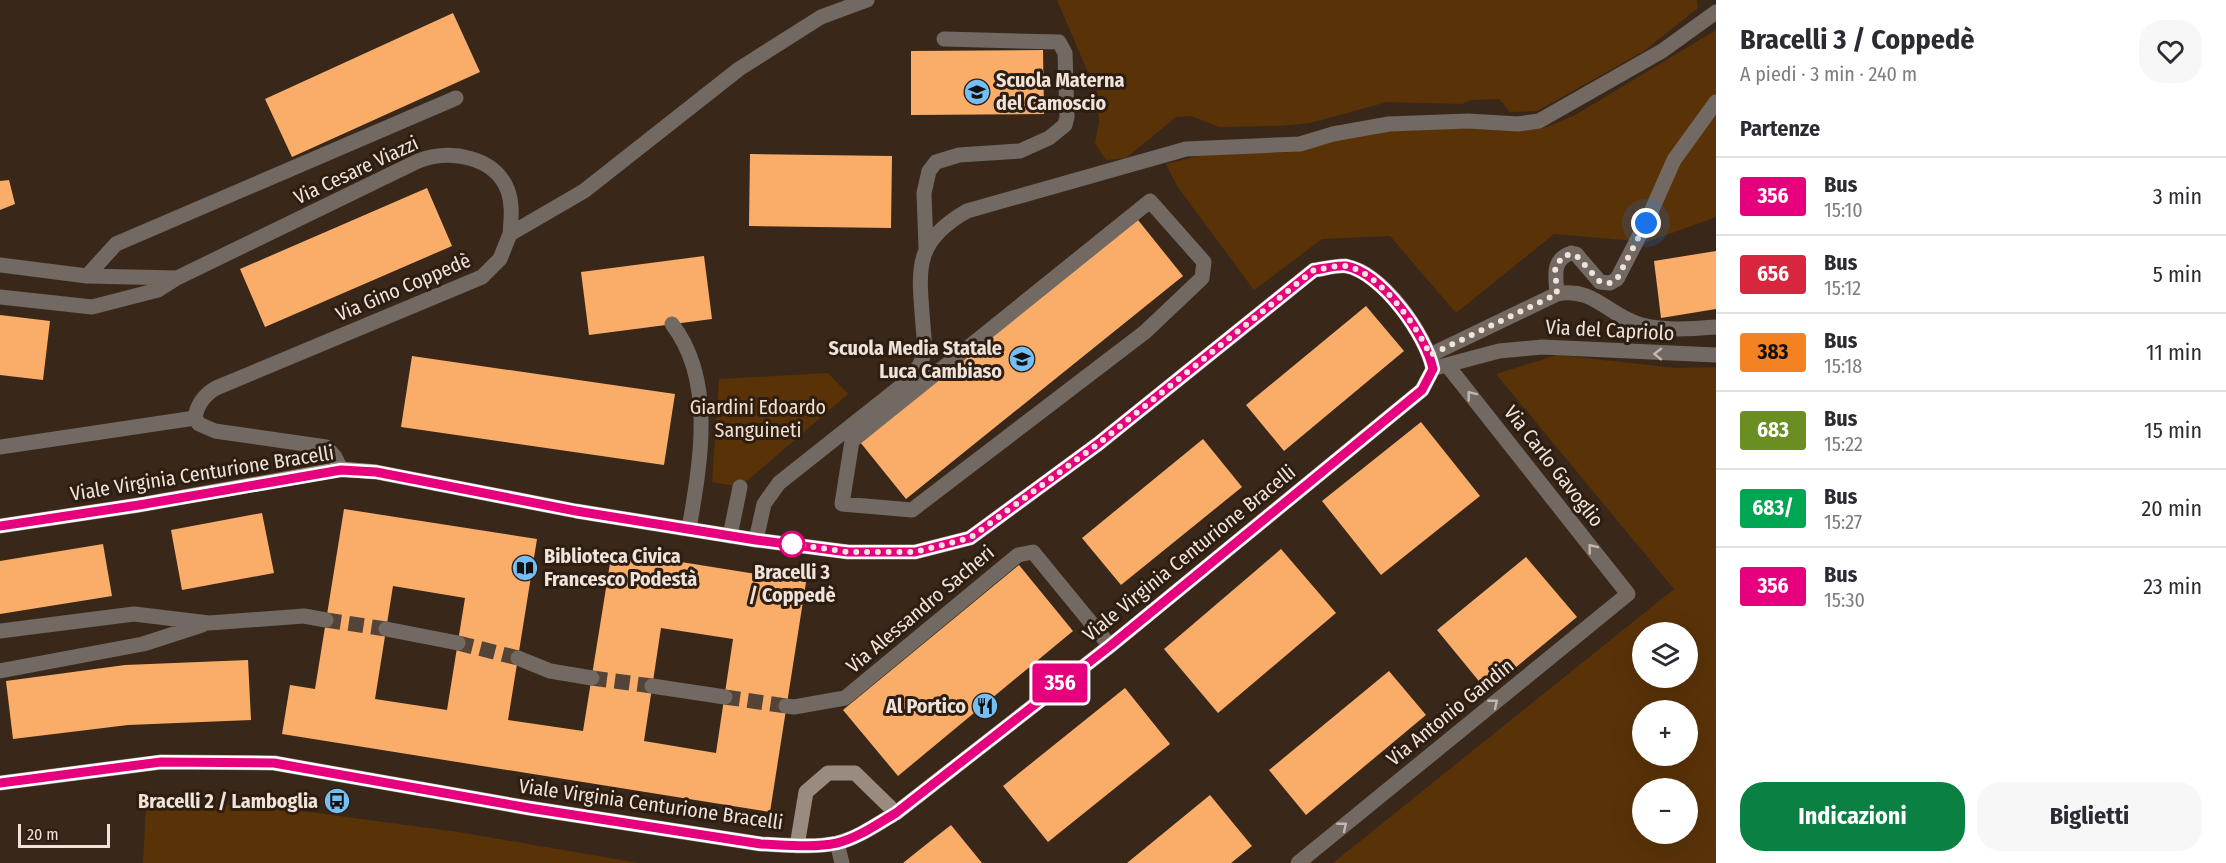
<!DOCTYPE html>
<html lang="it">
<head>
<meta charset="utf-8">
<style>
	:root { --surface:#fff; --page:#f7f7f7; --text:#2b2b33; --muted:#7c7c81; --line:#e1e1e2; --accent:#0b8043 }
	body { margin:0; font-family:"Fira Sans Condensed",sans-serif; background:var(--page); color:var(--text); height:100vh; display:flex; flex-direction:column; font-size:22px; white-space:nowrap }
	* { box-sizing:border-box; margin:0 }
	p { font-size:20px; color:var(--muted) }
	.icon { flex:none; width:33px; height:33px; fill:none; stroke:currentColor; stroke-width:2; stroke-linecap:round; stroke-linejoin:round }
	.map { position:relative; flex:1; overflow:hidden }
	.details { display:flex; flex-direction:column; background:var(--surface); width:510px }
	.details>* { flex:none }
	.badge { padding:0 12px; border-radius:4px; font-size:21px; line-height:39px }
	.tools { position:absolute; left:1632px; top:622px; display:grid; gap:12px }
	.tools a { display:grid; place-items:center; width:66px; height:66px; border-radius:50%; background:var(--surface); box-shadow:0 6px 24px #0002; font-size:30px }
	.scale { position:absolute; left:18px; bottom:15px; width:92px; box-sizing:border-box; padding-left:6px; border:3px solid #efe3db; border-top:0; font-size:16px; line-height:21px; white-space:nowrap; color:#efe3db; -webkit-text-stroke:4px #2e1e11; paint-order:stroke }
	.you { position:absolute; width:30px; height:30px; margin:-15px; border:4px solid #fff; border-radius:50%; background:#1a73e8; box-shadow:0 0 0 9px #1a73e833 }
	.map>.badge { position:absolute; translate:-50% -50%; box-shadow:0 0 0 3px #fff }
	h2 { padding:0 24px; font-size:22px; line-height:54px }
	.round { display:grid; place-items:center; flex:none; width:63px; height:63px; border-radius:24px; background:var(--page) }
	.head { display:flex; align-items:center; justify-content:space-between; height:102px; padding:0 24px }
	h1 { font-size:28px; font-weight:700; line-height:45px }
	.button { display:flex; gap:12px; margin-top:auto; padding:12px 24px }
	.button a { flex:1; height:69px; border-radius:24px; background:var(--accent); color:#fff; font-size:24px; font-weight:700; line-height:69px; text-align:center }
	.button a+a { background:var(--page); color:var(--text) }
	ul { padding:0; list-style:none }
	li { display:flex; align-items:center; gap:18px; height:78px; padding:0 24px; border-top:2px solid var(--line) }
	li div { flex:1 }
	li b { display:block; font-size:22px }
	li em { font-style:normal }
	li .badge { min-width:66px; font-weight:700; text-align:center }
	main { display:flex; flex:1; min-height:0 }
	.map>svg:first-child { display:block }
</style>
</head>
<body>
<main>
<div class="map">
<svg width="1716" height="863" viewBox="0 0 1716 863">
	<rect width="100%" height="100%" fill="#39281a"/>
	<path fill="#593208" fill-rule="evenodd" d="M1057,0H1697L1698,8L1644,51L1537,111L1510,112L1499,99L1470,100L1462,104L1387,102L1310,123L1279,126L1219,127L1191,116L1176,117L1126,158L1106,160L1095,143L1099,123L1097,84L1086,68Z
		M1716,30V217L1647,242L1554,234L1456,313L1390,236L1322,239L1254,290L1177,186L1166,164L1219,151L1285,153L1369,132L1405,127L1518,130L1547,127L1577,114Z
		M1557,355L1676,368L1716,367V863H1333L1674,589L1496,374ZM1642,633H1688V678H1642ZM1642,711H1688V756H1642ZM1642,789H1688V834H1642Z
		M828,373L848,394L740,487L712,482L719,379Z
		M146,805H257L458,832L639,863H143Z"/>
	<path fill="#faad69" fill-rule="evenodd" d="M453,13L480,72L292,157L265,99Z
		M1043,50L1044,114L911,115V51Z
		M750,154L892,156L891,228L749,226Z
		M9,180L15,204L0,210V181Z
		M427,188L452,246L265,327L240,269Z
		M1138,220L1183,276L906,499L860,442Z
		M1716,251V309L1661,318L1654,261Z
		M704,256L712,319L589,335L581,272Z
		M1366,306L1404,351L1284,451L1246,405Z
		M0,315L50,321L43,380L0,375Z
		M412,356L675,394L664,465L401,427Z
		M1421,422L1480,496L1381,575L1322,501Z
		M1203,439L1242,487L1121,585L1082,538Z
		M344,509L537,539L508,720L583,731L612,551L806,582L770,812L282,734L290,685L315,689ZM393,586L465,598L447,710L375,699ZM661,628L733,639L716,753L644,741Z
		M262,513L274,573L182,590L171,530Z
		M103,544L112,596L0,614V561Z
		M1281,549L1336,613L1218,713L1164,649Z
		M1526,557L1577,617L1487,691L1437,630Z
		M1019,565L1073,631L898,776L843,710Z
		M248,660L251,720L128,725L13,739L6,681L125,665Z
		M1389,671L1426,715L1306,815L1269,770Z
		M1125,688L1170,744L1048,842L1003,786Z
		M1210,795L1252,846L1231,863H1127Z
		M951,825L982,863H903L928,843Z"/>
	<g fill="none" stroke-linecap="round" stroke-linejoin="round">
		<path stroke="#544437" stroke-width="15" stroke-dasharray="15 8" stroke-linecap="butt" d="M326,620L386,629
			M458,643L518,658
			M592,678L652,686
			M725,697L786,706"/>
		<path stroke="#726962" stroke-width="15" d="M672,324C716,381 700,464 689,529
			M0,447L195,418
			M730,536L740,487"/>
		<path stroke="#726962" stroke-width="15" d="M1150,201L1204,262L1202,278L1145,332L912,510L842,504L852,441Z
			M926,248L924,193L929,171L936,162L959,155L1020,151L1049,138L1065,125L1067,117L1065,53L1059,42L944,39
			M0,265L87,276L177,278L418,161C450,149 495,156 508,191C513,205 511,220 510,234
			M87,276L116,244L456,98
			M1557,294C1556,277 1551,260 1571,253L1576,254L1600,282L1610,283L1617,279L1646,223L1674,160L1716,102
			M0,297L92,307L158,290L177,278
			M1430,355L1557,294C1594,286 1609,317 1642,325C1666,331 1692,329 1716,327
			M1439,367L1499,351L1542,347L1716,355
			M341,469L335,457L326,447L215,431L199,424L195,418C197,404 204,395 216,388L482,277L500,259L510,234L584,191L739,69L821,17L867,0
			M756,540L764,504L779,483L904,384C910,377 918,370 921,362C926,350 924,338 923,325C919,271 912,242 967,211L1186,149L1300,144L1333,134L1389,124L1468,121L1518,124L1539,121L1662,51L1716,12
			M386,629L458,643
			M0,631L134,614L209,623L304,616L326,620
			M518,658L550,671L592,678
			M0,671L143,644L202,625
			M652,686L725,697
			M786,706L794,707L845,698L1018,555L1033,552L1110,646
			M837,843L842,863
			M1298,863L1628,594L1447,365"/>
		<path stroke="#998b80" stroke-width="15" d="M0,526L139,505L341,469L376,472L576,511L756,540L848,552H915L970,538L1098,444L1314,270C1323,269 1337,265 1346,266C1383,273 1426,335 1433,369L1422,390L1110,646L896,813C877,824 858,838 837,843C813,848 786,845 761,844L529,808L274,763L161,762L0,783
			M797,846L806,792L828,773H855L896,813"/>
	</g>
	<defs><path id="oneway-chevron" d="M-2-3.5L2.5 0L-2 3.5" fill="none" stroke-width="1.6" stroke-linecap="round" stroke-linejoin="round" transform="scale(1.5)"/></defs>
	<g stroke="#c3b8b1">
		<use href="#oneway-chevron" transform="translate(1658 354) rotate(-179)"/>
		<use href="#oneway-chevron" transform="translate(1471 395) rotate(-128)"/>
		<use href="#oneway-chevron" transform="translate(1592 548) rotate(-128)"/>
		<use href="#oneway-chevron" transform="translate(1494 703) rotate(-39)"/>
		<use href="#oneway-chevron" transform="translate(1343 826) rotate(-39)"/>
	</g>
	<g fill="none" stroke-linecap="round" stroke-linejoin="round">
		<g stroke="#fff" stroke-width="14">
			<path id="line" d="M0,526L139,505L341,470L376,472L576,511L756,540L848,552H915L970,538L1098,444L1314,270C1323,269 1337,265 1346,266C1382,273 1426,335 1433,369L1422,390L1110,646L896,813C877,824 858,838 837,843C813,848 786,845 761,844L529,808L274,763L161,762L0,783"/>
		</g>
		<use href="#line" stroke="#e6007e" stroke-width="9"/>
		<path stroke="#efe3db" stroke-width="6" stroke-dasharray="0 10.8" d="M792,544L848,552H915L970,538L1098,444L1314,270C1323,269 1337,265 1346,266C1379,272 1417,326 1430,355L1557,294L1555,267L1564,255H1576L1600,282L1610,283L1617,279L1646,223"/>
	</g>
	<defs>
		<g id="school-disc" transform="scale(1.35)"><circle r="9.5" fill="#74c0f6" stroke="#2e1e11"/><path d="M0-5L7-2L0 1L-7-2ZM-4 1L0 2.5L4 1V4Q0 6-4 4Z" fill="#111"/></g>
		<g id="library-disc" transform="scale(1.35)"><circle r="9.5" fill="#74c0f6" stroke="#2e1e11"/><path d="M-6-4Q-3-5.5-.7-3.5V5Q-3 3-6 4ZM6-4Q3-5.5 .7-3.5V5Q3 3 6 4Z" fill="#111"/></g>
		<g id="restaurant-disc" transform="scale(1.35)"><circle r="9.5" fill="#74c0f6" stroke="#2e1e11"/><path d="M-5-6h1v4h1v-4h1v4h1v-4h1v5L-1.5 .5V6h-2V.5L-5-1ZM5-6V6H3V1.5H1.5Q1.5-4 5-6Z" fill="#111"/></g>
		<g id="bus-disc" transform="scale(1.35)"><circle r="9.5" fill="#74c0f6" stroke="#2e1e11"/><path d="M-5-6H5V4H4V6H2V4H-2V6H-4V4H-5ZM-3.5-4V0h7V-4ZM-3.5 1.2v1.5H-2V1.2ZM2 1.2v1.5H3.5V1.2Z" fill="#111"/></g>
	</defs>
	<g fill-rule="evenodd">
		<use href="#school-disc" x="977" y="92"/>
		<use href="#school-disc" x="1022" y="359"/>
		<use href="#library-disc" x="525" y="568"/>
		<use href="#restaurant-disc" x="985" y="706"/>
		<use href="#bus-disc" x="337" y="801"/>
	</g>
	<circle fill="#fff" stroke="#e6007e" stroke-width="3" cx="792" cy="544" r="12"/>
	<g text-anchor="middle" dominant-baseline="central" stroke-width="6" stroke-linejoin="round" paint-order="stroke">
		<g font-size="20" font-weight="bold" fill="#efe3db" stroke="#2e1e11" text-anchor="end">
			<text x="996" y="80" text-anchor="start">Scuola Materna<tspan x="996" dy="23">del Camoscio</tspan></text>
			<text x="1002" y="348">Scuola Media Statale<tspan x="1002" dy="23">Luca Cambiaso</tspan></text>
			<text x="544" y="556" text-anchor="start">Biblioteca Civica<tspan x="544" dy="23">Francesco Podestà</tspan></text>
			<text x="966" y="706">Al Portico</text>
			<text x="318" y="801">Bracelli 2 / Lamboglia</text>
		</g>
		<g font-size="20" fill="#efe3db" stroke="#2e1e11">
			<text transform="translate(356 170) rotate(-25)">Via Cesare Viazzi</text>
			<text transform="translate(403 287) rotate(-23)">Via Gino Coppedè</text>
			<text transform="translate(1610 330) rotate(3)">Via del Capriolo</text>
			<text transform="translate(1554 466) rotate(52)">Via Carlo Gavoglio</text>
			<text transform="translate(202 473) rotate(-9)">Viale Virginia Centurione Bracelli</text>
			<text transform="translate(1189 553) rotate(-39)">Viale Virginia Centurione Bracelli</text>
			<text transform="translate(920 609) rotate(-40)">Via Alessandro Sacheri</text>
			<text transform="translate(1450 712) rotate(-39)">Via Antonio Gandin</text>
			<text transform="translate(651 804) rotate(8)">Viale Virginia Centurione Bracelli</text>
		</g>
		<g font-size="20" fill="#f3dfcf" stroke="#2e1e11">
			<text x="758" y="407">Giardini Edoardo<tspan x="758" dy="23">Sanguineti</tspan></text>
		</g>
		<g font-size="20" font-weight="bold" fill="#efe3db" stroke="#2e1e11">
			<text x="792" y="572">Bracelli 3<tspan x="792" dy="23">/ Coppedè</tspan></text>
		</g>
	</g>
</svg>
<div class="tools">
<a><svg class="icon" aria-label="layers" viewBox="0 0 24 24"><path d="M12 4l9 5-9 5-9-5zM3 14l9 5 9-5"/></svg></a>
<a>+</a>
<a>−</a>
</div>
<div class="scale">20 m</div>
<div class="you" style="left:1646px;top:223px"></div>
<b class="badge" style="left:1060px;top:683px;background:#e6007e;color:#fff">356</b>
</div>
<section class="details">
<div class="head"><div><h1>Bracelli 3 / Coppedè</h1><p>A piedi · 3 min · 240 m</p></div><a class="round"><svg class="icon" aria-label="heart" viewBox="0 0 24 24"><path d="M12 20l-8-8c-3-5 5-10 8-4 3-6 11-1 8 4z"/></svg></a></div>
<h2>Partenze</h2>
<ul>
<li><span class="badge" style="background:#e6007e;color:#fff">356</span><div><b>Bus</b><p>15:10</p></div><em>3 min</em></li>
<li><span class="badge" style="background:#d7263d;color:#fff">656</span><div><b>Bus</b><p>15:12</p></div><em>5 min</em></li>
<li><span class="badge" style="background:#f58220;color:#111">383</span><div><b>Bus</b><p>15:18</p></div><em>11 min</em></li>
<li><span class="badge" style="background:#6b8e23;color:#fff">683</span><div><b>Bus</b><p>15:22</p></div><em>15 min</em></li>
<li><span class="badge" style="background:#00a651;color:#fff">683/</span><div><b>Bus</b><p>15:27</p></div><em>20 min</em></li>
<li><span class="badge" style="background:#e6007e;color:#fff">356</span><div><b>Bus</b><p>15:30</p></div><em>23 min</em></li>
</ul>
<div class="button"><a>Indicazioni</a><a>Biglietti</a></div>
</section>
</main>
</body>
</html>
